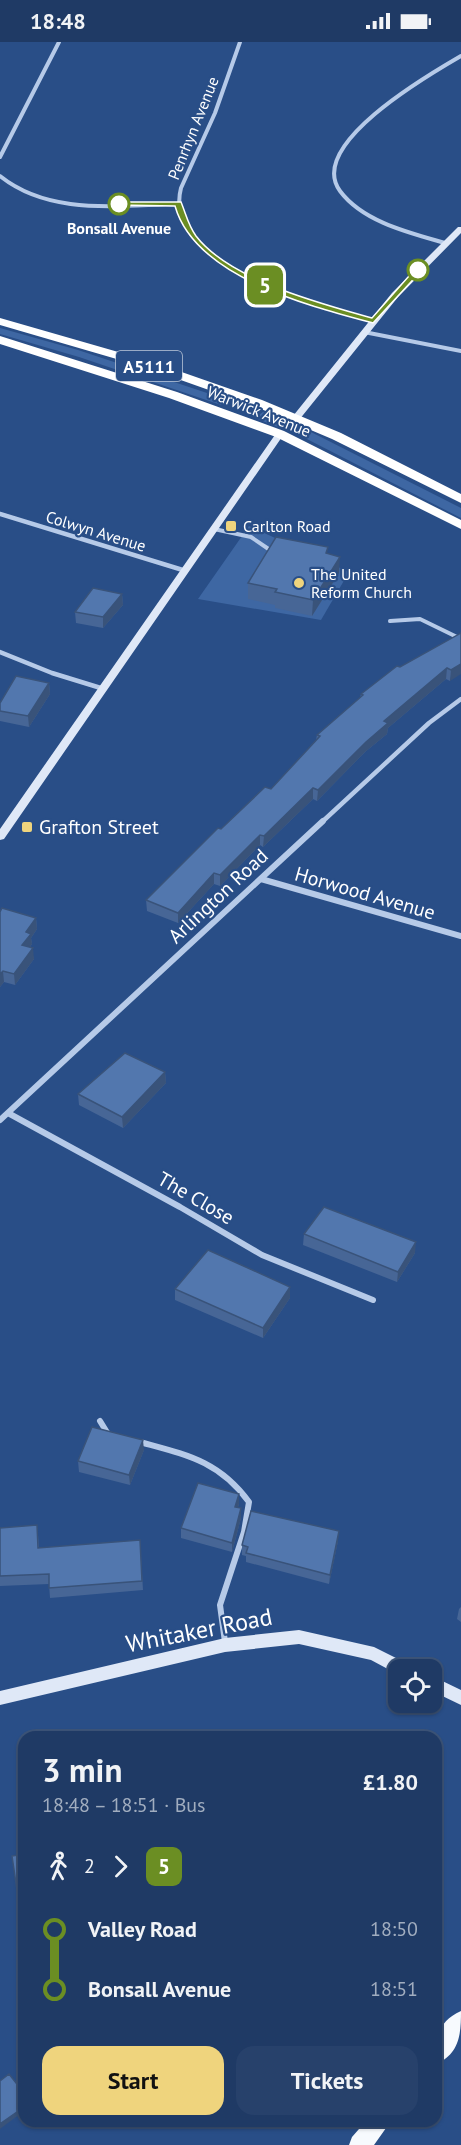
<!DOCTYPE html>
<html lang="en">
<head>
<meta charset="utf-8">
<style>
	:root { --surface:#1f3a65; --page:#27416b; --text:#f1f3f6; --muted:#a1adbf; --line:#3c5479; --accent:#efd47d }
	body { margin:0; font-family:"PT Sans",sans-serif; background:var(--page); color:var(--text); height:100vh; display:flex; flex-direction:column; font-size:22px; white-space:nowrap }
	* { box-sizing:border-box; margin:0 }
	p { font-size:20px; color:var(--muted) }
	.icon { flex:none; width:33px; height:33px; fill:none; stroke:currentColor; stroke-width:2; stroke-linecap:round; stroke-linejoin:round }
	.map { position:relative; flex:1; overflow:hidden }
	.sheet { position:absolute; left:18px; top:1689px; width:424px; height:396px; display:flex; flex-direction:column; background:var(--surface); border-radius:18px; box-shadow:0 2px 4px #0004,0 0 0 2px var(--line) }
	.sheet>* { flex:none }
	.badge { padding:0 12px; border-radius:9px; font-size:21px; line-height:39px }
	.fabs { position:absolute; left:388px; top:1617px; display:grid; gap:12px }
	.fabs a { display:grid; place-items:center; width:54px; height:54px; border-radius:12px; background:var(--surface); box-shadow:0 2px 4px #0004,0 0 0 2px var(--line); font-size:30px }
	.map>.badge { position:absolute; translate:-50% -50%; box-shadow:0 0 0 3px #fff }
	.legs { display:flex; align-items:center; gap:9px; height:66px; padding:0 24px; font-size:20px }
	.legs p { margin-inline-start:auto }
	.headline { display:flex; align-items:center; justify-content:space-between; height:102px; padding:0 24px }
	h1 { font-size:33px; font-weight:700; line-height:45px }
	.action { display:flex; gap:12px; margin-top:auto; padding:12px 24px }
	.action a { flex:1; height:69px; border-radius:18px; background:var(--accent); color:#111; font-size:24px; font-weight:700; line-height:69px; text-align:center }
	.action a+a { background:var(--page); color:var(--text) }
	ul { padding:0 24px; list-style:none }
	li { display:flex; align-items:center; gap:21px; height:60px; font-size:22px }
	li i { display:grid; place-items:center; width:9px; height:100%; margin:0 8px; background:currentColor }
	li i::after { content:''; width:15px; height:15px; margin:-8px; border:4px solid; border-radius:50%; background:var(--surface) }
	li p { margin-inline-start:auto }
	li:first-child i { background:linear-gradient(#0000 50%,currentColor 0) }
	li:last-child i { background:linear-gradient(currentColor 50%,#0000 0) }
	.status { display:flex; justify-content:space-between; align-items:center; height:42px; padding:0 30px; background:var(--surface); direction:ltr }
	.status svg { height:16px; fill:currentColor }
	.map>svg:first-child { display:block }
</style>
</head>
<body>
<div class="status"><b>18:48</b><svg viewBox="0 0 49 12"><path d="M0 12V9h3v3zM5 12V6h3v6zM10 12V3h3v9zM15 12V0h3v12zM26 1h20v11H26zM47 4h2v5h-2z"/></svg></div>
<div class="map">
<svg width="461" height="2103" viewBox="0 0 461 2103">
	<rect width="100%" height="100%" fill="#294e87"/>
	<path fill="#3e67a3" d="M0,286L78,308L228,358L221,363L79,315L0,292Z
		M263,370L311,390L461,466V476L303,395L255,376Z
		M249,484L349,530L321,578L198,557Z"/>
	<g fill="none" stroke-linecap="round" stroke-linejoin="round">
		<path stroke="#b6cae8" stroke-width="4" d="M214,487L251,495L270,508
			M390,579L420,577L461,597"/>
		<path stroke="#b6cae8" stroke-width="6" d="M100,1379L108,1392
			M140,1400C187,1413 219,1419 249,1460L244,1490L220,1563L225,1600"/>
		<path stroke="#b6cae8" stroke-width="4" d="M240,0L215,71L181,146C161,222 319,265 373,279
			M0,115L59,0
			M0,134C50,174 118,163 178,162
			M445,201C410,191 363,180 340,149C306,103 430,32 461,14
			M364,290L461,309"/>
		<path stroke="#b6cae8" stroke-width="4.5" d="M0,472L186,529
			M0,610L52,631L104,647
			M322,780L429,681L461,657"/>
		<path stroke="#b6cae8" stroke-width="6" d="M261,837L461,894
			M8,1071L180,1165L262,1213L373,1258
			M0,1078L323,779"/>
		<path fill="#dfe8f7" fill-rule="evenodd" d="M458,185H461V191L398,255L299,378H293V374L392,251Z
			M277,390L284,392L4,797L0,798V787Z
			M299,1588L374,1605L410,1623L412,1628H399V1633L371,1618L299,1602L225,1610L0,1663V1649L225,1596Z
			M432,1634L461,1648V1663L432,1649Z"/>
		<path fill="#f7fafe" fill-rule="evenodd" d="M461,1969C461,1991 460,2012 436,2022C436,1999 436,1980 461,1969Z
			M366,2079H391L374,2103H349L352,2095Z"/>
		<path fill="#fff" fill-rule="evenodd" d="M0,276L153,320L262,358L341,391L461,452V461L332,397L254,364L144,325L0,283Z
			M0,294L177,350L284,389L461,478V487L276,395L169,356L0,302Z"/>
	</g>
	<path fill="#476696" d="M328,512L339,531L312,574L275,566V563L248,557V541Z
		M122,552L123,563L103,586L76,581L75,570Z
		M461,591L450,639L446,637L388,686L387,692L365,710L317,759L313,757L263,805L260,803L220,844L214,842L178,881L147,869L146,858L221,787L271,747L316,698L317,693L360,656L361,652L400,625Z
		M49,641L50,652L29,685L0,679V661Z
		M0,870L36,876L37,887L31,896L32,902L30,905L34,917L15,943L4,940L0,945Z
		M165,1030L166,1041L123,1086L79,1063L78,1052Z
		M304,1192L415,1211L397,1240L303,1203Z
		M175,1247L290,1256L263,1296L175,1258Z
		M144,1408L130,1443L79,1430L78,1419Z
		M239,1452V1462L238,1465L241,1476L232,1510L181,1496V1486Z
		M0,1486L38,1493L39,1506L140,1498L143,1548L50,1556L49,1542L0,1544Z
		M338,1499L329,1542L246,1520V1514L242,1513V1503Z
		M461,1565V1580L457,1577L459,1567Z"/>
	<path fill="#39537a" d="M340,515L339,531L312,574L313,558Z
		M122,552L123,563L103,586V575Z
		M461,622V632L450,639L451,628Z
		M447,626L446,637L388,686L387,692L365,710L317,759L318,748L366,700L384,679Z
		M49,641L50,652L29,685L28,674Z
		M313,746V757L263,805L264,794Z
		M260,793V803L220,844V833Z
		M214,831V842L178,881V871Z
		M36,876L37,887L31,896L32,902L23,914L22,903L26,890Z
		M33,906L34,917L15,943L14,932Z
		M3,929L4,940L0,945V932Z
		M165,1030L166,1041L123,1086L122,1075Z
		M416,1200L415,1211L397,1240L398,1230Z
		M290,1245V1256L263,1296V1286Z
		M143,1398L144,1408L130,1443L129,1433Z
		M239,1452V1462L235,1475V1465Z
		M241,1466V1476L232,1510V1501Z
		M339,1489L338,1499L329,1542L330,1533Z
		M24,2065V2069L0,2087V2082Z"/>
	<path fill="#5277ae" stroke="#39537a" stroke-width="1.5" d="M276,495L328,505L326,511L340,515L313,558L275,550L277,547L248,541Z
		M93,546L122,552L103,575L75,570Z
		M461,591V622L451,628L447,626L384,679L388,681L366,700L318,748L313,746L264,794L260,793L220,833L214,831L178,871L146,858L218,786L221,787L265,745L271,747L320,694L317,693L363,653L361,652L397,624L400,625Z
		M16,634L49,641L28,674L0,669V661Z
		M2,866L36,876L26,890L31,892L22,903L33,906L14,932L3,929L0,932V870Z
		M125,1011L165,1030L122,1075L78,1052Z
		M324,1165L416,1200L398,1230L304,1192Z
		M208,1208L290,1245L263,1286L175,1247Z
		M92,1385L143,1398L129,1433L78,1419Z
		M198,1441L239,1452L235,1465L241,1466L232,1501L181,1486Z
		M251,1469L339,1489L330,1533L246,1511L248,1505L242,1503Z
		M37,1483L38,1506L140,1498L142,1539L49,1546V1532L0,1534V1486Z
		M24,1812V1896L12,1814Z
		M9,2032L24,2051V2065L0,2082V2039Z"/>
	<path fill="#6b8e23" stroke="#fff" stroke-width="1.5" d="M119,160H181C186,172 188,183 196,194C230,238 319,261 372,276L416,226L422,228L373,281C309,264 195,235 175,164L116,163Z"/>
	<g fill="#fff" stroke="#6b8e23" stroke-width="3">
		<circle cx="119" cy="162" r="10"/>
		<circle cx="418" cy="228" r="10"/>
	</g>
	<g fill="#efd47d" stroke="#294e87" stroke-width="2">
		<rect x="225" y="478" width="12" height="12" rx="3"/>
		<circle cx="299" cy="541" r="6"/>
		<rect x="21" y="779" width="12" height="12" rx="3"/>
	</g>
	<g text-anchor="middle" dominant-baseline="central" stroke-width="4.5" stroke-linejoin="round" paint-order="stroke">
		<g font-size="16" fill="#fff" stroke="#294e87">
			<text transform="translate(193 86) rotate(-68)">Penrhyn Avenue</text>
			<text transform="translate(259 369) rotate(22)">Warwick Avenue</text>
			<text transform="translate(96 489) rotate(17)">Colwyn Avenue</text>
		</g>
		<g font-size="16" font-weight="bold" fill="#fff" stroke="#294e87">
			<text x="119" y="186">Bonsall Avenue</text>
		</g>
		<g font-size="16" fill="#fff" stroke="#294e87" text-anchor="start">
			<text x="243" y="484">Carlton Road</text>
			<text x="311" y="532">The United<tspan x="311" dy="18">Reform Church</tspan></text>
		</g>
		<rect fill="#294e87" stroke="#bfcadb" stroke-width="1.5" x="116" y="309" width="66" height="30" rx="4.5"/>
		<g font-size="18" font-weight="bold" fill="#fff">
			<text x="149" y="324">A5111</text>
		</g>
		<g font-size="20" fill="#fff" stroke="#294e87" text-anchor="start">
			<text x="39" y="785">Grafton Street</text>
		</g>
		<g font-size="20" fill="#fff" stroke="#294e87">
			<text transform="translate(365 851) rotate(16)">Horwood Avenue</text>
			<text transform="translate(218 854) rotate(-43)">Arlington Road</text>
			<text transform="translate(196 1156) rotate(30)">The Close</text>
		</g>
		<g font-size="24" fill="#fff" stroke="#294e87">
			<text transform="translate(199 1588) rotate(-11)">Whitaker Road</text>
		</g>
	</g>
</svg>
<div class="fabs">
<a><svg class="icon" aria-label="locate" viewBox="0 0 24 24"><circle cx="12" cy="12" r="6"/><path d="M12 2v4M12 18v4M2 12h4M18 12h4"/></svg></a>
</div>
<b class="badge" style="left:265px;top:243px;background:#6b8e23;color:#fff">5</b>
<section class="sheet">
<div class="headline"><div><h1>3 min</h1><p>18:48 – 18:51 · Bus</p></div><b>£1.80</b></div>
<div class="legs"><svg class="icon" aria-label="walk" viewBox="0 0 24 24"><circle cx="13" cy="4" r="2"/><path d="M13 8l-2 6 4 7M11 14l-3 7M7 12l3-4h3l4 4"/></svg>2<svg class="icon" aria-label="forward" viewBox="0 0 24 24"><path d="M9 5l7 7-7 7"/></svg><b class="badge" style="background:#6b8e23;color:#fff">5</b></div>
<ul>
<li><i style="color:#6b8e23"></i><b>Valley Road</b><p>18:50</p></li>
<li><i style="color:#6b8e23"></i><b>Bonsall Avenue</b><p>18:51</p></li>
</ul>
<div class="action"><a>Start</a><a>Tickets</a></div>
</section>
</div>
</body>
</html>
